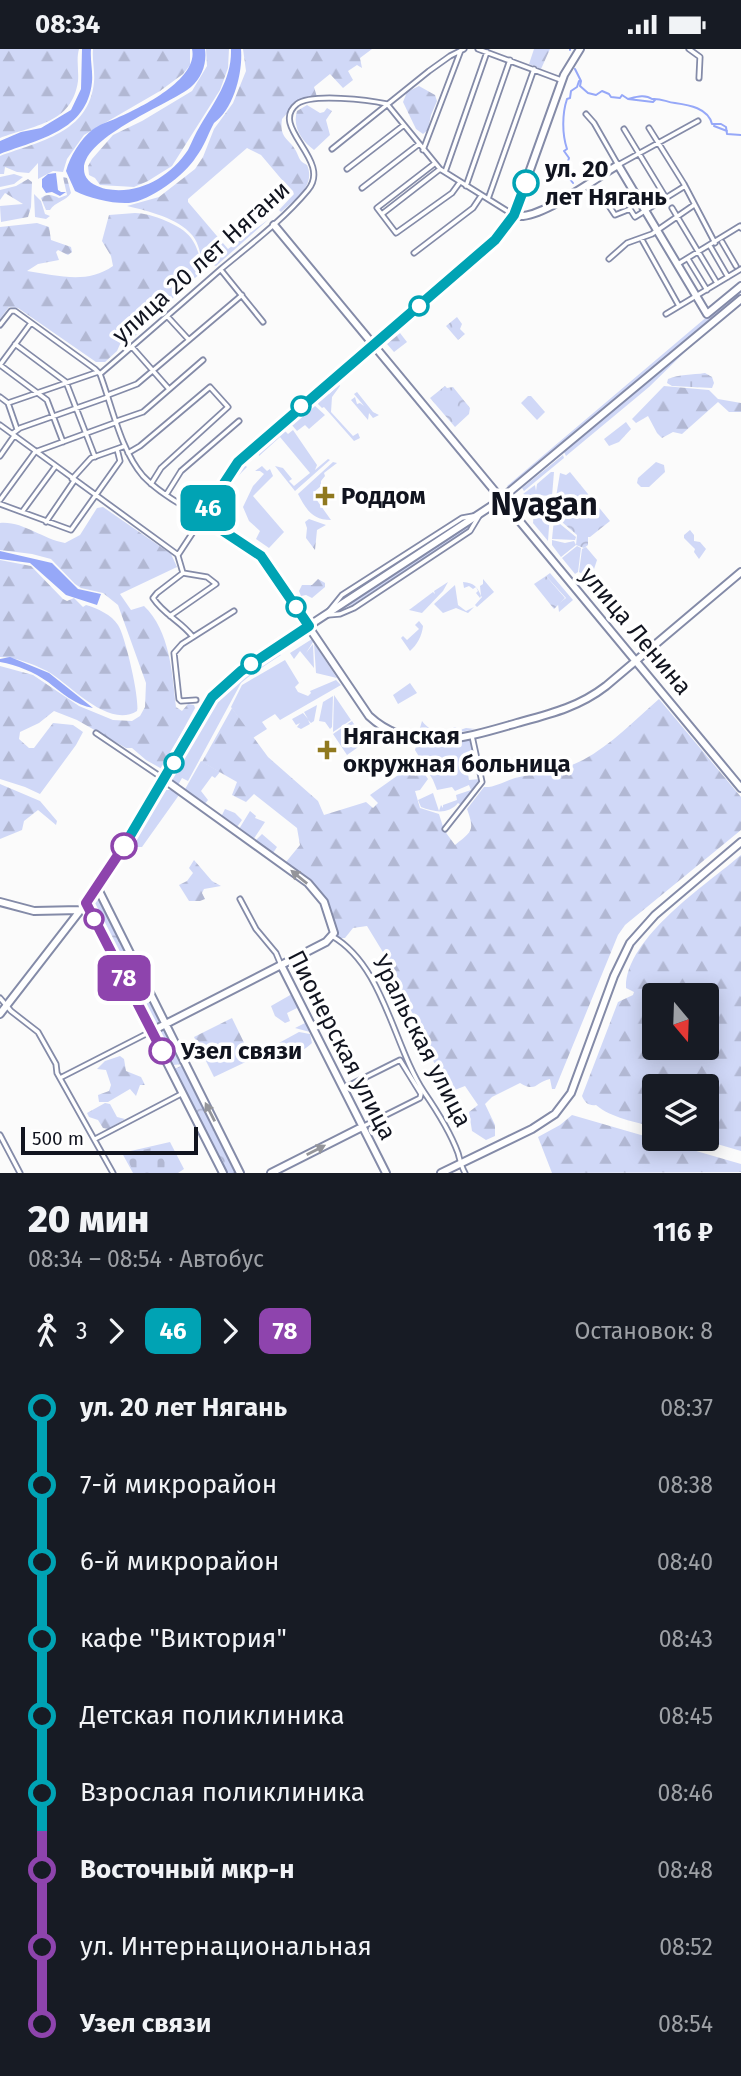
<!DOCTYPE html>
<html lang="ru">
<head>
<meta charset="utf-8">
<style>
	:root { --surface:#171b24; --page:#20242c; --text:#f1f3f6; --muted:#9ea1a6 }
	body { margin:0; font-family:"Fira Sans",sans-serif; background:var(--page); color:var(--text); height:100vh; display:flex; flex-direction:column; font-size:26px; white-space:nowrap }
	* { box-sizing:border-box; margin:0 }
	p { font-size:23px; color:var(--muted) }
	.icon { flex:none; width:38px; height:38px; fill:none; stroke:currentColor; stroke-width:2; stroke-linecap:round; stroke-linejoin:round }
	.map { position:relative; height:1124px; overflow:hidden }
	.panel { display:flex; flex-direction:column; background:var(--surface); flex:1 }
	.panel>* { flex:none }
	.badge { padding:0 14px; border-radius:10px; font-size:24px; line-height:46px }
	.needle { width:46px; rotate:161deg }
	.controls { position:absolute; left:642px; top:934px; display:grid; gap:14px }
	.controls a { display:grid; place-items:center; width:77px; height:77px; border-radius:7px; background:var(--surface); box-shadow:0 4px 18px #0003; font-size:35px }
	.scale { position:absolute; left:21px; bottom:18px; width:177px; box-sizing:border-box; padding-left:7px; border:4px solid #11141f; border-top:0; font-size:19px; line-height:24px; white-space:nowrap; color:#11141f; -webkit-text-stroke:5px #fff; paint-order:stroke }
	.map>.badge { position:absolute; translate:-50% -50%; box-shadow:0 0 0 4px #fff }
	.legs { display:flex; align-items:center; gap:10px; height:77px; padding:0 28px; font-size:23px }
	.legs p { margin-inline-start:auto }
	.overview { display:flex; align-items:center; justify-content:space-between; height:119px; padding:0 28px }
	h1 { font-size:38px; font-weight:800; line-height:52px }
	ul { padding:0 28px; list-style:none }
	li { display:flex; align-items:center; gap:24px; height:77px; font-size:26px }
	li i { display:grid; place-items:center; width:10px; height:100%; margin:0 9px; background:currentColor }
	li i::after { content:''; width:18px; height:18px; margin:-9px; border:5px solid; border-radius:50%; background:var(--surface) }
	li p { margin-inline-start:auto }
	li:first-child i { background:linear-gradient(#0000 50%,currentColor 0) }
	li:last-child i { background:linear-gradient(currentColor 50%,#0000 0) }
	.status { display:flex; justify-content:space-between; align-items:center; height:49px; padding:0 35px; background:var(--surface); direction:ltr }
	.status svg { height:19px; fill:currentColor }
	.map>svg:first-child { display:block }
</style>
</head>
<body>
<div class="status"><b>08:34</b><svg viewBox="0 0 49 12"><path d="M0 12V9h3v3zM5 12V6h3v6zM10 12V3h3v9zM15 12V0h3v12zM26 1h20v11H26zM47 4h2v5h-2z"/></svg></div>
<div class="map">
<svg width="741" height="1124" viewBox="0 0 741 1124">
	<defs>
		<pattern id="forest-firs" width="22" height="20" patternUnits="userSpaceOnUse" patternTransform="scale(1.75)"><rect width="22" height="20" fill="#d0d8f7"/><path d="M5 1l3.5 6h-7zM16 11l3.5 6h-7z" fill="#b2b8d3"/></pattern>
		<pattern id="wetland-marsh" width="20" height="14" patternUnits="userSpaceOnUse" patternTransform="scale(1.75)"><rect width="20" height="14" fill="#d0d8f7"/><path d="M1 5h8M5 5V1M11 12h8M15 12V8" fill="none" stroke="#b2b8d3"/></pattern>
		<pattern id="cemetery-stones" width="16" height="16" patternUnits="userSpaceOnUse" patternTransform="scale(1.75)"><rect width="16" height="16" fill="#d0d8f7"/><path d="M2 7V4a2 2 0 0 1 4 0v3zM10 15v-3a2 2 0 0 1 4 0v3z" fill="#b2b8d3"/></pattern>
		<pattern id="park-crowns" width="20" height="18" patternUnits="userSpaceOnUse" patternTransform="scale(1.75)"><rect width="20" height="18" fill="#d0d8f7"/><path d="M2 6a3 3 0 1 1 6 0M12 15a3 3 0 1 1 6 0" fill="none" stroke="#b2b8d3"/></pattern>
	</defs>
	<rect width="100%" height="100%" fill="#fbfbfb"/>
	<path fill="#d0d8f7" d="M741,242V244L509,439L507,437L722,255Z
		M692,296L649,338L566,407L564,403Z
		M339,335L340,337L332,348L331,363L353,387L358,384L360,389L354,392L324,358L322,359L318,355L319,351L328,344L329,345Z
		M357,343L373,363L379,366L373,369L369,364L368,371L351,351L355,348L357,355L360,354L364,357L354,345Z
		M528,347H531L545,363L537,371L521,354Z
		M314,356L325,366L309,380L305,376L297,382L291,375Z
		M284,381L288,385L293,381L317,416L315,421L328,410L330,411L295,442L275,417L283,419L292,430L289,432L294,437L310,424L280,388L259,407L258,402Z
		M563,406L564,409L524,442L522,439Z
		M333,413L337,414L324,424L325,427L321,432V437L314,443L316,450L331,471C312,471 306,460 298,445Z
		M656,413L664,416L665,423L649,438H641L637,434L638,429Z
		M244,415L247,418L237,428L221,456V461L218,462L225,477L213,470L211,465L235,422Z
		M262,417L267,422L270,420L273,427L253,447L284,483L269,499L256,490L260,482L249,472L243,458L253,437L264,425L260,422H255Z
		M551,423H554L552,447L535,446L529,453L515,452L522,447H528L523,445L535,436L536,442L537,435Z
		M534,462L550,464L548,492L533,474Z
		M465,469L452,480L335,556L346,546Z
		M554,470L576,488L575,491L552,490Z
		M469,476L470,479L457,488L352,556L339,560Z
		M690,481L694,486V492L700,493L706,500L699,510L694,503L695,500L684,489V486Z
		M552,491L565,494L574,492L576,496L561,508L552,496Z
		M577,497L581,499L578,523L575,525L562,509Z
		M586,498L597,511L594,520L585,527L579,523L582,500Z
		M550,524L573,551L559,563L558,555L566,549L546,527Z
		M483,530L494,543L477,558L475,556L482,548L481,547L480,549L476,544L478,542L476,538L473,540L469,537L464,539L463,533C474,534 477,537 481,547L480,537L483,535Z
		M448,533L443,542L422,564L409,561L433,543L435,545L434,542Z
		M455,536L458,556L466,562L474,558L468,564L456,559L443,564L434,555Z
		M419,572L423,577C422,587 417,596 410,602L401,589L403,587L407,591L419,580L415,576Z
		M312,590L313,593L306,604L313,595L314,619L300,602L294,610L290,604Z
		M314,594L337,629L316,624Z
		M277,604L281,606L252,625L241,634L188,732L182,729L177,738L172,731L174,723L216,650L242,626Z
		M285,611L299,634L295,638L298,643L308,647L311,644L310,642L336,631L341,636L280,671L275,665L262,673L267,680L253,689L231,658L242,636Z
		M334,646L351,671L333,683Z
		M333,647L332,678L330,680L325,673L319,672L323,653Z
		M317,656L314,672L311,674L308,671L310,675L301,680L297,678L300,674L296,676L292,670L303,664L308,670L304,663Z
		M352,672L359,683L365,679L371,689L347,706L333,685Z
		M422,672C431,684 442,684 455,678L460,681L466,679L475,680L450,685L415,684L420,679Z
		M472,690L476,711L466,714L469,731L480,730L479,734L461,756L458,754C448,766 434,763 421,758L418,751L433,744L439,762L441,756L443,759V756L457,751L456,746L471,741L469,736L455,742L452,738L437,741L433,731L415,701L417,694H452Z
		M201,712L220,723L215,729L212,727L201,742L208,751L204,756L184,742Z
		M165,741H172L179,746L142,798H136L135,790Z
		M225,760L235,764L242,771L237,778L221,768Z
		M250,762L256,767L255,769L265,773L253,791L239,780Z
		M262,785L277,798L273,804L255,792Z
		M292,945L310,980V983L295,979L305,974L297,959L287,964L290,972L285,974L275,967L271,957Z
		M299,983L310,985L312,994C304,1002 289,1010 278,1005L277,995Z
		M170,1093L184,1120L178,1124H133L122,1104Z"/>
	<path fill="url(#forest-firs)" fill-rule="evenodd" d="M0,0H79C76,11 79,21 78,32C72,75 34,76 0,89Z
		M93,0H190V16L183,25L160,42L84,86L67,110L63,123L53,122L38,130V114L29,124L17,123L5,118L4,125H0V107C40,92 89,84 94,33C95,22 92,11 93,0Z
		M206,0H229L228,19L220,41L172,117L148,132L134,138L100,136L95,129L89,126L88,117L92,110L113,86L142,72L192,42L207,17Z
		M243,0H372L360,9L362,19L357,16L348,22L353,31L343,39L330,25L314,38L317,48L298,52L282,70C279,90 289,89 296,102C300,110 299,112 307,116C316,137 295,150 281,163L279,161L294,145L261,106L247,99L188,150V153L228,200L269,170L216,217L202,211C200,203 198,193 192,186C178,169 148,162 127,157L159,148L195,120L203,108L214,80L233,54L246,22Z
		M534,0H550L541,20L529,15Z
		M419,37L435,46L437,52L431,66L428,81L423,85L416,80L403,53L407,43Z
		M307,56L320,64L324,63L327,59L332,62L326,71L330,86L314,101C302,92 292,78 297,62Z
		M14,125L23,128L14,135L0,138V128Z
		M63,128L67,129L71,144C66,152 55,153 50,161H46L41,149C47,144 53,146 59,149L67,146Z
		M28,130L32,133L31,158L28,168L1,173L0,157L23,155L5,144L0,151V141L16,137Z
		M34,145L41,152L45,165L50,167L46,170L35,168Z
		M135,164C151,164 182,176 191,189C200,201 196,208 209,217L181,241L131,291L121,293L117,302L105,313H96L18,259L9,258L0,270V178L37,174L49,178L51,191L71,198L72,203L68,206L58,201L56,203L59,211L38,215L27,222C57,226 86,236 113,217L111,207L102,192L109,166Z
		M400,284L407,293L394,303L387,295Z
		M664,337L709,341L718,350L741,354V363H729L718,353L682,385L673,383L662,389L657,384L648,367L636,374L632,370Z
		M626,373L631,380L619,393L609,397L604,390Z
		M103,458L171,505L177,518L120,545L131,561L144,557C170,582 172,623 176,658L182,662L188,655L194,656L195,659L162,720L146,711L132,699H126L77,671L54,662L39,674L20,683L19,690L29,699H34L53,674L73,676L83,683L76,696L40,745L25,738L0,730V617L33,626L79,657L113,671L132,672L140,667L145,658L146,634L118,556L103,544L81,539L75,535L51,510L32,505L0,501V474C23,472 42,490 65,494L80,486L97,459Z
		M309,470L326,476L317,481L315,501L306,489L307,479L305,473Z
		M0,511L31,517L63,550L67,552L74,549L83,558L86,556C97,559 112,566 118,576C125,586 140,650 137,662C108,680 70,635 47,622C33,615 15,608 0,608Z
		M318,530L325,534V538L312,549L306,546L301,547L299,542L302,536H312Z
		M659,650L741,748V781L625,876L618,886L555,1040H552L550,1030C535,1033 537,1044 520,1034L492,1048L485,1055L495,1076V1087L486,1091L472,1082L469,1063L478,1056L465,1037L452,1042L432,1010L430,996L417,967H414L396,934L392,918L367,877L353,879L345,889H338C326,848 321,842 288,815L286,813L300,796L297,779L254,745L246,753L232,746L237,733L202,713L232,659L268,708L318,752L324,766L366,753L373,759L378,754L370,746L404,722L408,711L413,708L428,730L420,741L415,742L420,759L439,765L444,781L455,796C472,782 475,782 467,760L484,738C494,739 505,732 515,729C537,724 562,722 583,711C611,696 635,671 659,650Z
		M0,735L40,752L57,772L56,776L38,761L24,772L22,781L0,790Z
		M741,806V1102L700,1090H707V1038H654V1078C636,1073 611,1069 596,1056C589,1057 585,1054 582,1047L618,953L633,946L634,943L626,939C625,889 706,836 741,806ZM654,947H707V999H654Z
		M194,811L212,832L221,837L204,840L202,844L205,850L200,852H189L179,836L187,832L193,824L189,819Z
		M232,969L252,1010L214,1028L194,988Z
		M120,1007L124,1010L126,1022L141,1028L145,1036H140L136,1047L130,1040L108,1053H99L98,1046L109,1042L111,1036L106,1021L97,1020L105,1012Z
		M105,1054L110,1055L117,1068L125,1070L108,1080L103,1079L98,1071L89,1068L87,1064Z
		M572,1066L741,1115V1123L552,1124L538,1088L560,1076Z"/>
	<path fill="url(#wetland-marsh)" d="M705,324L712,328L714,334L712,339L672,337L667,334L668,330C679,325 692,326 705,324Z"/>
	<path fill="url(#cemetery-stones)" d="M156,1098L166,1115L162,1124H134L125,1105Z"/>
	<path fill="url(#park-crowns)" d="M457,268L462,275L460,280L465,285L458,291L446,277Z
		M445,337L447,339L453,338L470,359L469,365L455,378L430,349Z
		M570,423L610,472L590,488H588V496L584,499L576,496L577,486L555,467V464L563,460V453L556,448L560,424L566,426Z
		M546,527L565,549L554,560L534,535Z
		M410,634L417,644L398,655L393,646Z
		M95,845L99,847L162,974L152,980L90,858L91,851Z
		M164,978L183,1015L173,1016L158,987Z
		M183,1016L232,1112L230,1114L232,1113L238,1124H226L223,1119L172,1021Z"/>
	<path fill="#96a8f8" d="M82,0H91C90,11 93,22 92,33C87,82 39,90 0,105V92L21,83L41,79L71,61L81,40Z
		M192,0H205C207,14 202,29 191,38C171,55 73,91 85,126C88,134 98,138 106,140C139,146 170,128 188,101C192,93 195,85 200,77C215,52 232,30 231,0H241C243,23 234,60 214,74C208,85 204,98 196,108C185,126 150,152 129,154C113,155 89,149 75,142L66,122C70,107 81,90 92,81C100,75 108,73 117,69C140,59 199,30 192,0Z
		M56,124L58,141L61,143H66L60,147L52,143L46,144L42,138V130L48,125Z
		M0,502L52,514L78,540L101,545L97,556L66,546L30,514L0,510Z
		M10,608L49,624L93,659C75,656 62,644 48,633C34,623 17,616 0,613V610Z"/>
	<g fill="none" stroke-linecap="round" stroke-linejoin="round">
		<path stroke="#96a8f8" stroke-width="2" d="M570,0V1
			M575,20L581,32L580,37L588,44L596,46L602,42L609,45L611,48L620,49L622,46L628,50C636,48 645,45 652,50C661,49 666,53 675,54C689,56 708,59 712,75H721L726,78L727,85L741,86
			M628,50L653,53L655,51
			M714,77L727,82
			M573,134L562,120L566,119L569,109L564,102L567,100C562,85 562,65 567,50L570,49L571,42L577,38L579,32"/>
		<g stroke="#848ba8" stroke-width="7">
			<path id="street" d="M478,0L561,31
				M689,0L700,8L699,29
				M586,65L594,74L618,116L698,72
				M649,79L684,135L715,194
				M624,80L666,149
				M332,100L429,22L450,7L464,0
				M423,101L461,1
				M434,115L377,159L396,184L452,144L460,133
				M347,120L404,76
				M445,123L487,3
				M466,137L510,11
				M362,139L419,95
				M603,148L615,166L630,160L635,168L685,137
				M488,150L534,20
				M672,159L717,234
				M382,165L440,120
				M641,189L679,257
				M722,193L736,217
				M710,197L728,228
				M414,204L473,159L481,147
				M609,210L627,194L652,185L694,156
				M688,210L707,241
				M678,215L740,177L741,179
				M221,221L263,273
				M666,265L741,220
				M167,267L189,291
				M0,276L11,262H15L95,320L100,325C112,357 121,402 143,427C159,444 182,457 203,468L178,506L0,376
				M15,295L66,333L95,408
				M132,298L169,340
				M0,316L47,351L63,393
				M0,316L31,274
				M100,325C141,290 181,255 221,220C251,195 283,171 308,141C333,111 268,78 297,55C312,44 369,51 387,55L440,120L512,165
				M108,346L137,335L242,246
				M0,348L8,354L98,323
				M8,354L17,380
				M117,372L143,363L203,311
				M12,385L20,379L108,348
				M128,404L140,397L210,338L228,358L161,419L151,435
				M0,407L14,387
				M72,430L91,409L125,397
				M166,446L181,422L239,372
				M0,451L35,403L117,373
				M0,455L71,481L120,412L117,400
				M22,463L55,418
				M46,473L74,432
				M183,524L157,544L153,549C164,566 181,572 193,588
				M329,562L342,546L462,469L473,467
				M328,566L340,565L354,559L470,482L479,467
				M170,567L216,535L207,528L183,524L178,507
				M196,651L181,652L179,650L174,604L182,595L234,562
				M96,684L164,730
				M445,780L482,733L472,687
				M240,850L256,880L276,904L281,916
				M332,887C384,917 393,996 424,1043C435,1059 451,1085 458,1104C460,1111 461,1117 465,1124
				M0,949L11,962L38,983L56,1015L57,1024L113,1124
				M60,1029L150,983
				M344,1039L400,1011L421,1045L420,1049L362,1078
				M0,1086L20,1124
				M95,1090L183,1044"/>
		</g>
		<g stroke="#848ba8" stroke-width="10">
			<path id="secondary" d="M580,0L564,26L516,160L501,185L241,410L229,425L203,468L249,497L262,509L369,667C412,707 468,688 517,674C550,665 579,658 606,637L741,523
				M514,166C535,175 597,128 618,116L707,265L741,237
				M274,176L741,739
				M97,838L240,1124
				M0,853L34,862L80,861
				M86,854L223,1124
				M281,916L386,1124
				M0,965L86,854L126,794L207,656L218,641L252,614L496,454L741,250
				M152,982L326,893L334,884L324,853L308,834L165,731
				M271,1124L362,1078
				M441,1124L532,1080L555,1065L571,1044L614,927L630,894L655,866L741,793"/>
		</g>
		<use href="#street" stroke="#fff" stroke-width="3.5"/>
		<use href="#secondary" stroke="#fff" stroke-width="6"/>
	</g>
	<defs><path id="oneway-solid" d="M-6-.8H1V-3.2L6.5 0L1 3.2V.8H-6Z" transform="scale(1.75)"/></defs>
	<g fill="#94959a">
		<use href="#oneway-solid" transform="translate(299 828) rotate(-141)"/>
		<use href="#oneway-solid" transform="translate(210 1063) rotate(-117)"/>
		<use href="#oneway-solid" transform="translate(316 1101) rotate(-27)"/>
	</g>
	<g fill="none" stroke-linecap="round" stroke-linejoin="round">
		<g stroke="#fff" stroke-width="16">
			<path id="line-1" d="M124,797L212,648L241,622L309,577L261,507L202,468L238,413L495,191L514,166L526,134"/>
		</g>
		<g stroke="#fff" stroke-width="16">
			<path id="line-2" d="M124,797L86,854L162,1002"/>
		</g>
		<use href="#line-1" stroke="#00a3b4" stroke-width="10"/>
		<use href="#line-2" stroke="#8e44ad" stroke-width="10"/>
	</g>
	<g fill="#fff" stroke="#00a3b4" stroke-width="3.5">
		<circle cx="526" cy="134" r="12"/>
		<circle cx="419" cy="257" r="9"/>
		<circle cx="301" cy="357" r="9"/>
		<circle cx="296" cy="558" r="9"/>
		<circle cx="251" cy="615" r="9"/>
		<circle cx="174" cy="714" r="9"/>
	</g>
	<g fill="#90791f" stroke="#fff" stroke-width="2.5">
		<path d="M321.5 436.5h7v7h7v7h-7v7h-7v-7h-7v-7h7z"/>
		<path d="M323.5 690.5h7v7h7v7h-7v7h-7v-7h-7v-7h7z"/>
	</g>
	<g fill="#fff" stroke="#8e44ad" stroke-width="3.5">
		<circle cx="124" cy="797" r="12"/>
		<circle cx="94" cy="870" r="9"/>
		<circle cx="162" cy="1002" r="12"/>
	</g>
	<g text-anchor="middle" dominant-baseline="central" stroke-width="7" stroke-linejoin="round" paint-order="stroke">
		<g font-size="24" font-weight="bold" fill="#11141f" stroke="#fff" text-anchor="start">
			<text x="545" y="120">ул. 20<tspan x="545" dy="28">лет Нягань</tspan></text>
			<text x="181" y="1002">Узел связи</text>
		</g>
		<g font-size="24" fill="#11141f" stroke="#fff">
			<text transform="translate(201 213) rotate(-42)">улица 20 лет Нягани</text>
			<text transform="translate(636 582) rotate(50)">улица Ленина</text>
			<text transform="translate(422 992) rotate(63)">Уральская улица</text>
			<text transform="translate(342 996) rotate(63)">Пионерская улица</text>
		</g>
		<g font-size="24" font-weight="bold" fill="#11141f" stroke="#fff" text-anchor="start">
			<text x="341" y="447">Роддом</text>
			<text x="343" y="687">Няганская<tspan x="343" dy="28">окружная больница</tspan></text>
		</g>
		<g font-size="32" font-weight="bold" fill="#11141f" stroke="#fff">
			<text x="544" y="455">Nyagan</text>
		</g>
	</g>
</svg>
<div class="controls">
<a><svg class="needle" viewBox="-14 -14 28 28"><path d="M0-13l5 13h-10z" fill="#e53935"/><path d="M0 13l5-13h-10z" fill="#9ea1a6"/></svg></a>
<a><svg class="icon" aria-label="layers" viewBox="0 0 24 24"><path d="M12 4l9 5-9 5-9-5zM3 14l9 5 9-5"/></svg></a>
</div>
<div class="scale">500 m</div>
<b class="badge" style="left:208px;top:459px;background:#00a3b4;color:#fff">46</b>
<b class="badge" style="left:124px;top:929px;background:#8e44ad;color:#fff">78</b>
</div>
<section class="panel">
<div class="overview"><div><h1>20 мин</h1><p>08:34 – 08:54 · Автобус</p></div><b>116 ₽</b></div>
<div class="legs"><svg class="icon" aria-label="walk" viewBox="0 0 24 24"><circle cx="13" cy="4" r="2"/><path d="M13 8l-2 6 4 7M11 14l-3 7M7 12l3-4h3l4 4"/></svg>3<svg class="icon" aria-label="forward" viewBox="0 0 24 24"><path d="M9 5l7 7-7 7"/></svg><b class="badge" style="background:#00a3b4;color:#fff">46</b><svg class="icon" aria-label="forward" viewBox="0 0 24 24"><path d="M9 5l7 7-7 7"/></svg><b class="badge" style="background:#8e44ad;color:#fff">78</b><p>Остановок: 8</p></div>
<ul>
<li><i style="color:#00a3b4"></i><b>ул. 20 лет Нягань</b><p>08:37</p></li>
<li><i style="color:#00a3b4"></i><span>7-й микрорайон</span><p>08:38</p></li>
<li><i style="color:#00a3b4"></i><span>6-й микрорайон</span><p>08:40</p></li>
<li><i style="color:#00a3b4"></i><span>кафе &quot;Виктория&quot;</span><p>08:43</p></li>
<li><i style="color:#00a3b4"></i><span>Детская поликлиника</span><p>08:45</p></li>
<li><i style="color:#00a3b4"></i><span>Взрослая поликлиника</span><p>08:46</p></li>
<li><i style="color:#8e44ad"></i><b>Восточный мкр-н</b><p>08:48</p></li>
<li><i style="color:#8e44ad"></i><span>ул. Интернациональная</span><p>08:52</p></li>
<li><i style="color:#8e44ad"></i><b>Узел связи</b><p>08:54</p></li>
</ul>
</section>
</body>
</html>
